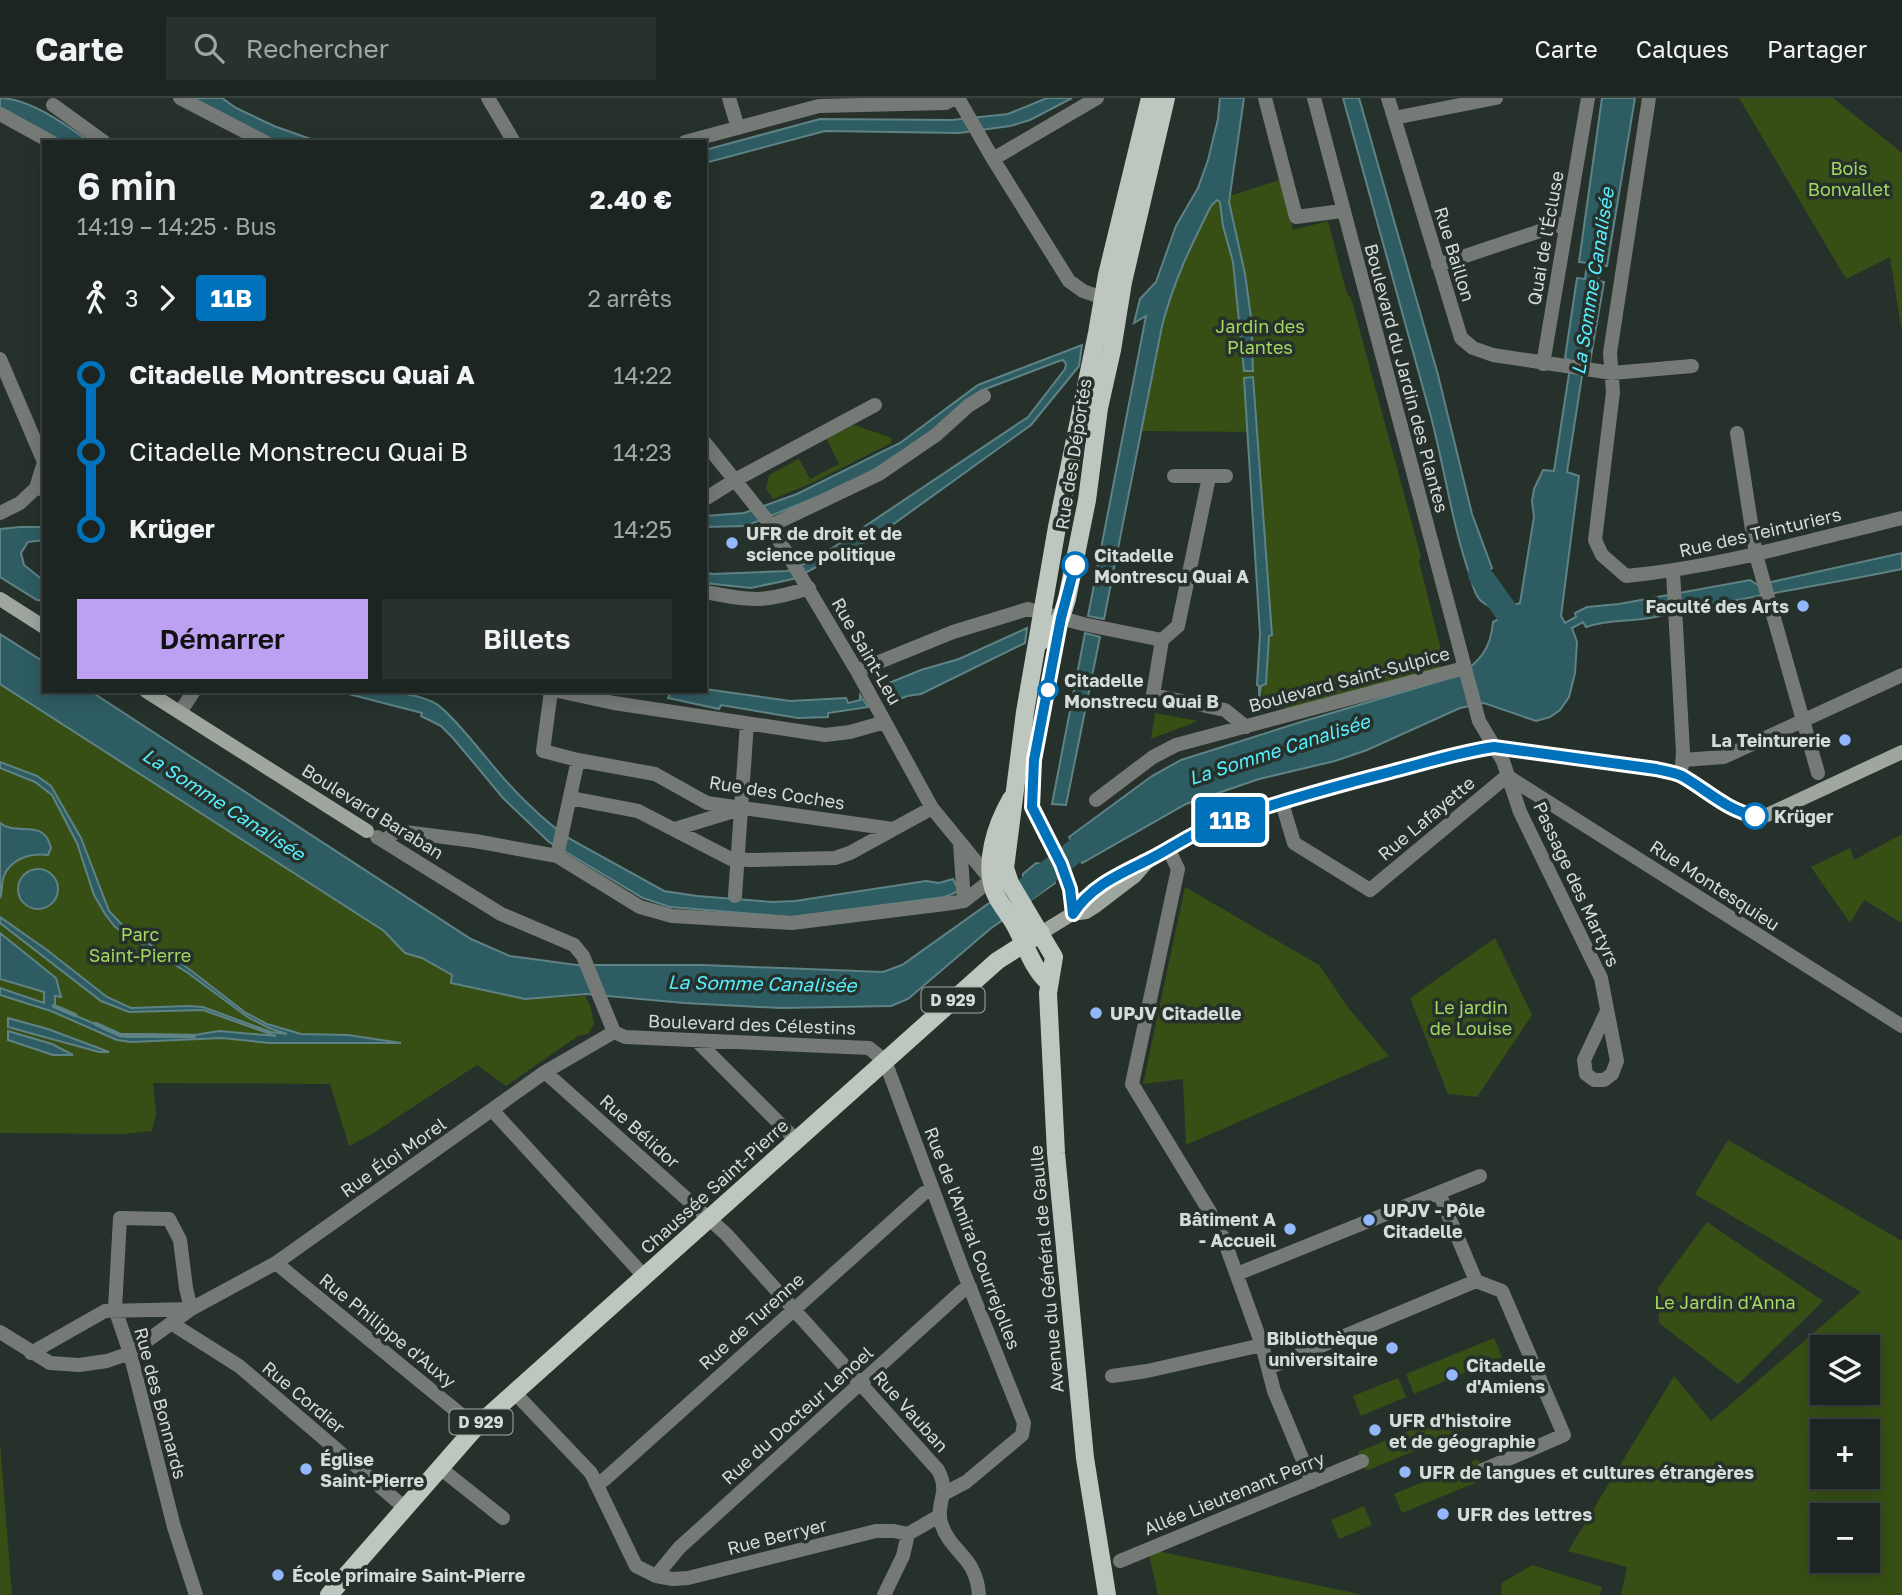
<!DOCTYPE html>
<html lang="fr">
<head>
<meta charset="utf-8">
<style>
	:root { --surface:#1c2521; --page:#29312e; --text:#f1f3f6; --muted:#a0a5a5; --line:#3a423f; --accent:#bca0f2 }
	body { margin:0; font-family:"Golos Text",sans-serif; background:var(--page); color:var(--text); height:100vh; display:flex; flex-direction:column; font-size:26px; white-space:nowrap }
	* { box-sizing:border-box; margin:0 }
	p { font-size:23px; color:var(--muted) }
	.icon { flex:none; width:38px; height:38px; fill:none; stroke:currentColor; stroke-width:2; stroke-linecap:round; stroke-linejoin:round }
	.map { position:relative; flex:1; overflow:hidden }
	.sheet { position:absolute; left:42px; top:42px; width:665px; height:553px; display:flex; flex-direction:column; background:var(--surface); border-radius:0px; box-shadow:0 4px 18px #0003,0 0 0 2px var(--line) }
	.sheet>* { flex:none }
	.badge { padding:0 14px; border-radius:5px; font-size:24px; line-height:46px }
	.fabs { position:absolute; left:1810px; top:1237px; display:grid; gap:14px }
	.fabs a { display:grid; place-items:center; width:70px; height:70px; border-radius:0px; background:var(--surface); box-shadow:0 4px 18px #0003,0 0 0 2px var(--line); font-size:35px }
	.map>.badge { position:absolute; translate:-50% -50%; box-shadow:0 0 0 4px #fff }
	.legs { display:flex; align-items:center; gap:10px; height:77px; padding:0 35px; font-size:23px }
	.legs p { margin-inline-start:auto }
	.summary { display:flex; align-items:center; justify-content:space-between; height:119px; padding:0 35px }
	h1 { font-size:38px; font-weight:600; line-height:52px }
	.primary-button { display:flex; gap:14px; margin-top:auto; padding:14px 35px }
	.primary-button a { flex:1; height:80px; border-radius:0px; background:var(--accent); color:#111; font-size:28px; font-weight:600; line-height:80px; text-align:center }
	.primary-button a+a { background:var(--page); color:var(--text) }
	ul { padding:0 35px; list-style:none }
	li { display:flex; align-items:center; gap:24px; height:77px; font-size:26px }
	li i { display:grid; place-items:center; width:10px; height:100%; margin:0 9px; background:currentColor }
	li i::after { content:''; width:18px; height:18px; margin:-9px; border:5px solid; border-radius:50%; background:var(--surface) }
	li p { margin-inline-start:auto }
	li:first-child i { background:linear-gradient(#0000 50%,currentColor 0) }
	li:last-child i { background:linear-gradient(currentColor 50%,#0000 0) }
	header { display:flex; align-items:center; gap:42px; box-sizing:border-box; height:98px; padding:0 35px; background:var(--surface); border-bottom:2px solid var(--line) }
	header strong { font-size:33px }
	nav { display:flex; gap:38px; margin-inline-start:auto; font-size:24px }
	.search { width:490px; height:63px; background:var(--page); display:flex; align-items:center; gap:18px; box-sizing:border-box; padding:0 24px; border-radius:0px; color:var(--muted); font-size:26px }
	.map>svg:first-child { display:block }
</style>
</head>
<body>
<header>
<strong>Carte</strong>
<div class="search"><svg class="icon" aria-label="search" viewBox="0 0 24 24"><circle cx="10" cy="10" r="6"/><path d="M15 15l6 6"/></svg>Rechercher</div>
<nav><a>Carte</a><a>Calques</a><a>Partager</a></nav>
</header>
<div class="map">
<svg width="1902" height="1497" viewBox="0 0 1902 1497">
	<rect width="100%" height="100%" fill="#26312c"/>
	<path fill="#374f15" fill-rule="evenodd" d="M1739,0H1833L1902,55V236L1890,159L1846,181Z
		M1280,82L1293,132L1328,123L1347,196L1351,200L1421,459L1419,463L1443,560L1439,572L1303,611L1275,609L1262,605L1263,526L1256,334L1141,333L1162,228L1174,183L1211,108L1217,102Z
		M854,327L892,340L891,345L812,385L773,401L766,391L769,377L799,361L810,381L839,366L826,340Z
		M0,586L384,833L405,855L422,860L452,877V885L525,901L585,898L590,907L594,926L588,936L578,938L506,988L477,967L372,1036L349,1048L330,986L153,985L156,1016L152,1033L121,1036L0,1035Z
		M1155,615L1198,623L1151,641Z
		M1902,736V825L1864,802L1850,825L1811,769L1850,750L1854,762Z
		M1185,789L1319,867L1350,912L1389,958L1186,1047L1183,981L1143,986Z
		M1495,840L1532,917L1477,999L1448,996L1410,900Z
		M1728,1042L1902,1143V1497H1621L1627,1469L1568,1453L1674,1278L1711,1323L1861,1194L1695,1096ZM1822,1250H1867V1295H1822ZM1822,1334H1867V1379H1822ZM1822,1418H1867V1463H1822Z
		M1707,1124L1823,1203L1738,1286L1659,1225L1658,1190Z
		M1494,1240L1502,1259L1414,1296L1406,1276Z
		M1398,1280L1406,1299L1361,1318L1353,1298Z
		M1459,1312L1467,1331L1366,1373L1358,1354Z
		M0,1345L12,1497H0Z
		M1478,1361L1487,1380L1402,1415L1394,1396Z
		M1364,1408L1372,1427L1339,1441L1331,1422Z
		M1148,1451L1363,1497H1158Z
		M1532,1467L1602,1489L1600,1497H1501L1502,1485Z"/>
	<path fill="#2d5c62" stroke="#5f8285" stroke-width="2" d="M0,0C29,0 66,27 90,44H63L0,9Z
		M192,0H222L236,10L274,28L319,44L272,43Z
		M1047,0H1072L1030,22L1010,28L959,35L825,33L705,65V52L820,21L952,22L1008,16Z
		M1220,0H1244L1229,104L1245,176L1251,219L1253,273H1244L1233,164L1223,128L1220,104L1217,102L1211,108C1190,150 1174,182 1162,228L1104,521L1088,518L1146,218L1134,225L1140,201L1156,184L1176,128L1198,90L1208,62L1218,21Z
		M1343,0H1359L1438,277L1472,416L1492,470L1489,472L1514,507L1520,505L1534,419L1532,403L1534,391L1543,372L1554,373L1571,263L1565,260L1577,180L1585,181L1587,165L1579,164L1602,0H1635L1607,168L1600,167L1598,183L1604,184L1590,264L1584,265L1567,374L1579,378L1561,518L1565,525L1576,519L1575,515L1587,509L1619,506L1750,482L1758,487L1902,455V471C1820,488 1736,500 1655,519C1632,524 1608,521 1586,529L1583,524L1572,530L1577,544L1575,575L1569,599L1560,612L1550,619L1536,623L1484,605L1460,610L1367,652L1335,663L1259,681L1186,706L1082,765L1069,739L1152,678L1181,662L1301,624L1457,578C1479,565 1491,551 1493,524L1499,521C1497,509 1489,510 1481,503C1475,498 1472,486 1470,478C1452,426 1445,372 1431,319Z
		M1082,247L1079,268L1031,327L877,438L793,481L751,490L705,485V474L712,476L787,473L816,461L1028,319L1065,271L1066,266L1063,262L1059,263L983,292L937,330L858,382L746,428L705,429V418L744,415L797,396L900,345L978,287Z
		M1253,279L1272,537L1269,538L1266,586L1261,588L1259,604V588L1257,587L1260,536L1244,280Z
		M20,429H44V442L28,444L21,455L24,467L44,483V503L37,502L0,479V431Z
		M1027,530L1025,545L921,596L907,598L888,606L879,589L921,572L959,561Z
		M1085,535L1100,539L1066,707L1052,706Z
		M0,536L44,564V593H90L471,841L510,858L577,867H702L883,874L902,867L1023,781V776L1036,765L1045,766L1053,776L1055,785L990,831L908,901L891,908L780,910L684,905L586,896L525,901L451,885L452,877L422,860L405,855L384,833L0,586Z
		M705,591L790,603L846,600L848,605L860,602V597L868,609L828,615V619L798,620L721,607L719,611L668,600L671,593H705Z
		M337,593C369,593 403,591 433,604C450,612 491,667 506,683C525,704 547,725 570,741L664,793L697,798L773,804L795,803L926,783L939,785L953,781L959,793L945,799L791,819L670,809L643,800L549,744L503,700L453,640L441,628L421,618L422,615Z
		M0,664L37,678L51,688L81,740L109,813L128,833L185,868L246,915L267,926L301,936L348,937L401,945H269L222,940L131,944L117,942L51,913L0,897V890L44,905V894L0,881V835L56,880L61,899L55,898V909L126,939H183L219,933L276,938L203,912L129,914L101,903L0,825V819L47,852L107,899L131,910L188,908L203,909L271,934L287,936L269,930L249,920L188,875L115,829L105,816L94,797L77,745L52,697L35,684L0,670Z
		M0,725C17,739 44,719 51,750L48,757C31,755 11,760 4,778C1,784 3,793 0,800Z
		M18 791a20 20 0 1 1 40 0a20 20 0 1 1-40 0Z
		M8,920L48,931L109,954H99L8,929Z
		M8,933L52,946L73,957H53L8,942Z"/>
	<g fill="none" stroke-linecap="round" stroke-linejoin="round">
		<path stroke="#5f8285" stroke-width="4.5" d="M54,908L75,917
			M96,926L120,937L194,938"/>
		<path stroke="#2d5c62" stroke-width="24" d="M1480,477L1526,541
			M1025,792L1101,733"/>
		<path stroke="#404a46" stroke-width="14" stroke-dasharray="14 7" stroke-linecap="butt" d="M1210,1114L1223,1139"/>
		<path stroke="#767a76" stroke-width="14" d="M180,0L265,44
			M488,0L514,44
			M729,0L738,30
			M958,0L993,61L1069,183L1083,193L1103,200
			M1265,0L1296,119L1342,113
			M1314,0L1479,623L1503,663L1520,714L1601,880L1617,963L1612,976L1604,982H1594L1586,976L1584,962L1607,913
			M1388,0L1461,240L1473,250L1493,257L1612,275L1692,268
			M1649,0L1610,255L1613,294L1595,442L1602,457L1626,478C1720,469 1810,442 1902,420
			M53,7L104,44
			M0,16L51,44
			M1394,20L1496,0
			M685,44L819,8L946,5L955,0
			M993,61L1097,0
			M1438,167L1567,124
			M0,261L44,364L36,390
			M1543,266L1588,0
			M1737,335L1756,457L1818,675
			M1174,378H1226
			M705,401L735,382L875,307
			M0,415L20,405L36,390L42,391
			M770,428L879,376L936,337L968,308L984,298
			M1673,474L1683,654L1682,668
			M705,494C752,503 763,505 809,490
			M1162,542L1153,597L1225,612L1246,629
			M857,573L953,534L1028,511L1083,526L1162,542L1178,528L1209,379
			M551,593L543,653L578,662L655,676L707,705L893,731
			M558,593L614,605L825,637L850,634L885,624
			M180,614L194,593
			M1683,662L1724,659L1902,577
			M1507,678L1902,928
			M570,700L638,713L731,761L751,762L835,760L850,755L932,710
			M1096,702L1153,659L1176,647L1464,570
			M1282,705L1294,745L1370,792L1507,678
			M675,731L737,712
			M377,739L501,816L574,847L583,858L614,934
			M384,743L397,733L475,743L557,758L640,809L672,818L792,825L945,806L964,803L991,782L932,710L857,573L794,467L766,421L705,345
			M960,745L964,803
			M1168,750L1178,771L1132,986L1210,1114
			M557,758L578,662
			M735,798L747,625
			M614,934L625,939L869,950L885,963L962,1170L1024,1325L1022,1337L966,1384L945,1395
			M697,943L796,1042
			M545,974L726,1136L938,1372C951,1396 935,1404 941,1425C951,1456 976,1457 979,1497
			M493,1013L644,1178
			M1223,1139L1262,1247L1274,1293L1312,1384
			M276,1165L476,1329
			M1237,1176L1480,1078
			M1476,1183L1502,1193L1564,1337L1483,1372
			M191,1211L186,1190L180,1142L169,1121L120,1120L115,1211L130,1255L174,1429L196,1497
			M171,1225L239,1268L405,1410
			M0,1234L50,1265L79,1267L107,1263L130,1255L191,1211L276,1165L545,974L614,934
			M31,1255L105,1213L191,1211
			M1268,1270L1476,1183L1439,1095
			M1112,1278L1147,1273L1262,1247
			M514,1294L591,1375L636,1468L656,1478L673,1481L688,1480L876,1433H894L908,1436
			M440,1370L503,1420
			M596,1386L604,1382L924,1095L932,1092
			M1120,1463L1362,1363
			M656,1478L679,1450L962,1193L970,1189
			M884,1497L903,1458L908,1436L939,1418"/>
		<path stroke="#9fa69f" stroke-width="14" d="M0,501L44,529
			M146,593L367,733
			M1072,816C1090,788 1122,775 1150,761C1172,750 1192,735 1216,726C1273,705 1332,689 1390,674C1425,665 1459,654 1494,649L1655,671C1664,673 1675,674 1682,679C1710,695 1733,721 1767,717L1902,654
			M1041,835L1072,816L1086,814L1097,807L1135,778L1148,763"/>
		<path stroke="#bec7bf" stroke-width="18" d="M1040,544L1061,520L1067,501L1087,402L1099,310L1112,252L1123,184L1166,0
			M1011,701C996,727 983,766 995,795C1001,809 1012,819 1018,833C1027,850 1033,871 1048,884
			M329,1497L476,1329L997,863L1041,835
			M1107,1497L1085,1360L1056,1055L1048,895L1054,859L1010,785L1005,770L1025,614L1057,429L1097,235L1107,177L1150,0"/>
	</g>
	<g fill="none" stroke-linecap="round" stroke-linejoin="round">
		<g stroke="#fff" stroke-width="16">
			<path id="line-1" d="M1075,467L1061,520L1034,662L1032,709L1061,766L1070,791L1073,816C1090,788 1122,775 1150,761C1172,750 1192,735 1216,726C1273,705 1332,689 1390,674C1425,665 1459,654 1494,649L1656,671C1664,673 1674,674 1682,678C1707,692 1726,712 1755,718"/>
		</g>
		<use href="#line-1" stroke="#0072bc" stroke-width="10"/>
	</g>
	<g fill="#93b7fd" stroke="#26312c" stroke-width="2.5">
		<circle cx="732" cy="445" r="7"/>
		<circle cx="1803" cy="508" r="7"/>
		<circle cx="1845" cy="642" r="7"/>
		<circle cx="1096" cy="915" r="7"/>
		<circle cx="1369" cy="1122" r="7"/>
		<circle cx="1290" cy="1131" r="7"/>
		<circle cx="1392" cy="1250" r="7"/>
		<circle cx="1452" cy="1277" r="7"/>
		<circle cx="1375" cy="1332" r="7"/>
		<circle cx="306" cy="1371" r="7"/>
		<circle cx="1405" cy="1374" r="7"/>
		<circle cx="1443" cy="1416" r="7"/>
		<circle cx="278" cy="1477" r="7"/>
	</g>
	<g fill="#fff" stroke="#0072bc" stroke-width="3.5">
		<circle cx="1075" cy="467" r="12"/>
		<circle cx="1048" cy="592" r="9"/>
		<circle cx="1755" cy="718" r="12"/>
	</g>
	<g text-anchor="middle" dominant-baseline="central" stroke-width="7" stroke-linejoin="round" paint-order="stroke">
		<g fill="#26312c" stroke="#a0a8a4" stroke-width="2">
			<rect x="921.5" y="889.5" width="63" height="25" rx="5"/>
			<rect x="449.5" y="1311.5" width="63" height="25" rx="5"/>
		</g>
		<g font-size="16" font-weight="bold" fill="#d4dbd8">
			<text x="953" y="902">D 929</text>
			<text x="481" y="1324">D 929</text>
		</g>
		<g font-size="18" fill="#a4d860" stroke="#26312c">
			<text x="1849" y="70">Bois<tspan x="1849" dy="21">Bonvallet</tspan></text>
			<text x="1260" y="228">Jardin des<tspan x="1260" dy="21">Plantes</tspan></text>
			<text x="140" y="836">Parc<tspan x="140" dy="21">Saint-Pierre</tspan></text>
			<text x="1471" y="909">Le jardin<tspan x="1471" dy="21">de Louise</tspan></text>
			<text x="1725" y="1204">Le Jardin d'Anna</text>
		</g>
		<g font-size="18" fill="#d4dbd8" stroke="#26312c">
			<text transform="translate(1545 140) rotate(-80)">Quai de l'Écluse</text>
			<text transform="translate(1455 156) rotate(73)">Rue Baillon</text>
			<text transform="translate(1407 280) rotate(75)">Boulevard du Jardin des Plantes</text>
			<text transform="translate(1073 356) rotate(-81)">Rue des Déportés</text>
			<text transform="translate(1760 434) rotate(-13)">Rue des Teinturiers</text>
			<text transform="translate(867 553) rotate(60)">Rue Saint-Leu</text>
			<text transform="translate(1349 581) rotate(-15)">Boulevard Saint-Sulpice</text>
			<text transform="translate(777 694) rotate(9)">Rue des Coches</text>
			<text transform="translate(373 713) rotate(32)">Boulevard Baraban</text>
			<text transform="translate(1426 720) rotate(-40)">Rue Lafayette</text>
			<text transform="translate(1577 786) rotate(65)">Passage des Martyrs</text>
			<text transform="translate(1715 787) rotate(33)">Rue Montesquieu</text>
			<text transform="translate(752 926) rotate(2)">Boulevard des Célestins</text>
			<text transform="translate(640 1033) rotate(42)">Rue Bélidor</text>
			<text transform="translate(393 1059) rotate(-35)">Rue Éloi Morel</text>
			<text transform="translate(714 1088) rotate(-42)">Chaussée Saint-Pierre</text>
			<text transform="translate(973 1140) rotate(69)">Rue de l'Amiral Courrejolles</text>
			<text transform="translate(1046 1171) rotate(-95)">Avenue du Général de Gaulle</text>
			<text transform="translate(751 1223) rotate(-42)">Rue de Turenne</text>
			<text transform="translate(388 1232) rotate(39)">Rue Philippe d'Auxy</text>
			<text transform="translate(304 1299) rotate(40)">Rue Cordier</text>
			<text transform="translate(161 1305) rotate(75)">Rue des Bonnards</text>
			<text transform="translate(911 1313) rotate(48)">Rue Vauban</text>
			<text transform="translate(797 1317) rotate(-42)">Rue du Docteur Lenoel</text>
			<text transform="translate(1234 1395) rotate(-22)">Allée Lieutenant Perry</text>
			<text transform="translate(777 1438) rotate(-14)">Rue Berryer</text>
		</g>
		<g font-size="18" font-weight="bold" fill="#d4dbd8" stroke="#26312c" text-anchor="start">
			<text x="746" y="435">UFR de droit et de<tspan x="746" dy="21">science politique</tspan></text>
			<text x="1789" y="508" text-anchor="end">Faculté des Arts</text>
			<text x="1831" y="642" text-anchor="end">La Teinturerie</text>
			<text x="1110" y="915">UPJV Citadelle</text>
			<text x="1383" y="1112">UPJV - Pôle<tspan x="1383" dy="21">Citadelle</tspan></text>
			<text x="1276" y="1121" text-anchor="end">Bâtiment A<tspan x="1276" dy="21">- Accueil</tspan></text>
			<text x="1378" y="1240" text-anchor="end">Bibliothèque<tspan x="1378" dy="21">universitaire</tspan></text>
			<text x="1466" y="1267">Citadelle<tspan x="1466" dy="21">d'Amiens</tspan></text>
			<text x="1389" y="1322">UFR d'histoire<tspan x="1389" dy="21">et de géographie</tspan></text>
			<text x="320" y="1361">Église<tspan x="320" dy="21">Saint-Pierre</tspan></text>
			<text x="1419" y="1374">UFR de langues et cultures étrangères</text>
			<text x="1457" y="1416">UFR des lettres</text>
			<text x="292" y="1477">École primaire Saint-Pierre</text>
		</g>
		<g font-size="18" font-weight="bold" fill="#d4dbd8" stroke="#26312c" text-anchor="start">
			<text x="1094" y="457">Citadelle<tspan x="1094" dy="21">Montrescu Quai A</tspan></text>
			<text x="1064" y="582">Citadelle<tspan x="1064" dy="21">Monstrecu Quai B</tspan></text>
			<text x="1774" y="718">Krüger</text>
		</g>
		<g font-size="19" font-style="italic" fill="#56eefe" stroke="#26312c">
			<text transform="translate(1592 183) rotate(-81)">La Somme Canalisée</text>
			<text transform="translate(1279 651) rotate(-18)">La Somme Canalisée</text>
			<text transform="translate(224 706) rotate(33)">La Somme Canalisée</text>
			<text transform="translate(762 885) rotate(1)">La Somme Canalisée</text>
		</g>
	</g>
</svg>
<div class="fabs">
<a><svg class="icon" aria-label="layers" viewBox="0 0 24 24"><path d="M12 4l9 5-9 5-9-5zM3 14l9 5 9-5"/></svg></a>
<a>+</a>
<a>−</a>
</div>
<b class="badge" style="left:1230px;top:722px;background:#0072bc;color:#fff">11B</b>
<section class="sheet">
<div class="summary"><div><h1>6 min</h1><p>14:19 – 14:25 · Bus</p></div><b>2.40 €</b></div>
<div class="legs"><svg class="icon" aria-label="walk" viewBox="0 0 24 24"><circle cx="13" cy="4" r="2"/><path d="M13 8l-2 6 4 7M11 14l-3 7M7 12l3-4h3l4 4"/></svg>3<svg class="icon" aria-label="forward" viewBox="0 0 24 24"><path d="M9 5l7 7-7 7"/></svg><b class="badge" style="background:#0072bc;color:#fff">11B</b><p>2 arrêts</p></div>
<ul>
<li><i style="color:#0072bc"></i><b>Citadelle Montrescu Quai A</b><p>14:22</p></li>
<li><i style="color:#0072bc"></i><span>Citadelle Monstrecu Quai B</span><p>14:23</p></li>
<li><i style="color:#0072bc"></i><b>Krüger</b><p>14:25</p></li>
</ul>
<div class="primary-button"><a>Démarrer</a><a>Billets</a></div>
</section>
</div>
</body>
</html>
